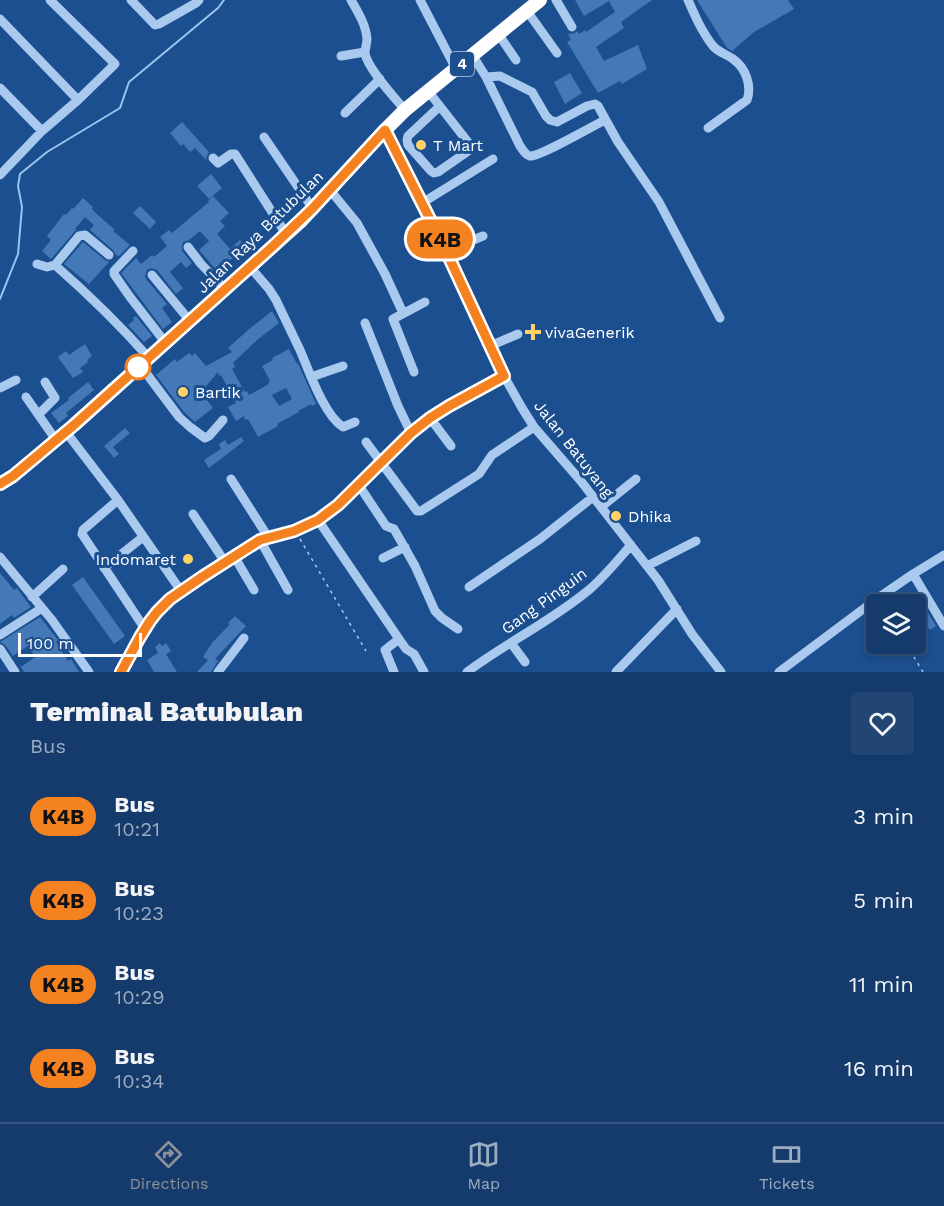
<!DOCTYPE html>
<html lang="en">
<head>
<meta charset="utf-8">
<style>
	:root { --surface:#143b6b; --page:#214673; --text:#f1f3f6; --muted:#9dadc1; --line:#33557e; --accent:#8c9099 }
	body { margin:0; font-family:"Work Sans",sans-serif; background:var(--page); color:var(--text); height:100vh; display:flex; flex-direction:column; font-size:22px; white-space:nowrap }
	* { box-sizing:border-box; margin:0 }
	p { font-size:20px; color:var(--muted) }
	.icon { flex:none; width:33px; height:33px; fill:none; stroke:currentColor; stroke-width:2; stroke-linecap:round; stroke-linejoin:round }
	.map { position:relative; height:672px; overflow:hidden }
	.side { display:flex; flex-direction:column; background:var(--surface); flex:1 }
	.side>* { flex:none }
	.badge { padding:0 12px; border-radius:20px; font-size:21px; line-height:39px }
	.tools { position:absolute; left:866px; top:594px; display:grid; gap:12px }
	.tools a { display:grid; place-items:center; width:60px; height:60px; border-radius:6px; background:var(--surface); box-shadow:0 3px 9px #0003,0 0 0 2px var(--line); font-size:30px }
	.scale { position:absolute; left:18px; bottom:15px; width:124px; box-sizing:border-box; padding-left:6px; border:3px solid #fff; border-top:0; font-size:16px; line-height:21px; white-space:nowrap; color:#fff; -webkit-text-stroke:4px #1b4f8f; paint-order:stroke }
	.map>.badge { position:absolute; translate:-50% -50%; box-shadow:0 0 0 3px #fff }
	.round { display:grid; place-items:center; flex:none; width:63px; height:63px; border-radius:6px; background:var(--page) }
	.summary { display:flex; align-items:center; justify-content:space-between; height:102px; padding:0 30px }
	h1 { font-size:28px; font-weight:800; line-height:45px }
	ul { padding:0; list-style:none }
	li { display:flex; align-items:center; gap:18px; height:84px; padding:0 30px }
	li div { flex:1 }
	li b { display:block; font-size:22px }
	li em { font-style:normal }
	li .badge { min-width:66px; font-weight:700; text-align:center }
	.tab-bar { display:flex; justify-content:space-around; align-items:center; height:84px; border-top:2px solid var(--line); background:var(--surface); font-size:16px; color:var(--muted) }
	.tab-bar a { display:grid; justify-items:center; gap:3px }
	.tab-bar .current { color:var(--accent) }
	.map>svg:first-child { display:block }
</style>
</head>
<body>
<div class="map">
<svg width="944" height="672" viewBox="0 0 944 672">
	<rect width="100%" height="100%" fill="#1b4f8f"/>
	<g fill="none" stroke-linecap="round" stroke-linejoin="round">
		<path stroke="#9cc4f0" stroke-width="2" d="M0,299L18,254L22,207L18,186L20,174L47,152L120,108L129,82L218,8L224,0"/>
	</g>
	<path fill="#4478b7" fill-rule="evenodd" d="M575,0H652L621,22L624,28L596,47L604,61L638,45L647,69L622,84L620,81L598,93L567,42L571,40L568,34L575,33L577,31L579,34L585,30L586,32L615,12L609,1L584,16Z
		M697,0H788L794,9L754,32L732,51L727,48Z
		M570,73L582,93L565,104L554,82Z
		M182,122L209,152L207,156L206,160L195,148L190,152L183,144L181,146L170,133Z
		M211,174L222,188L209,199L197,186Z
		M213,196L229,213L220,221L225,226L217,234L230,249L240,240L245,246L218,272L199,250L209,241L200,231L189,240L183,242L182,245V251L192,263L186,268L181,262L170,272L183,288L176,294L157,270L151,268L147,270L145,276L146,279L167,304L162,308L172,322L163,329L121,273L136,258L141,264L152,255L154,257L167,246L160,237L169,230L172,233L209,202L208,201Z
		M83,198L93,207L92,209L99,216L115,230L113,231L130,245L119,256L116,255L113,250L90,230L94,225L85,217L75,229L76,230L51,259L42,251L51,240L47,236L64,214L66,215L72,208L73,209Z
		M140,206L156,222L150,229L133,213Z
		M83,242L105,260L109,262L89,284L64,264Z
		M272,311L279,323L257,340L233,363L235,367L232,369L245,392L247,391L249,395L269,384L268,382L270,381L262,366L273,360L272,358L289,349L297,364L298,363L316,404L312,406L311,404L298,411L299,412L277,424L278,426L258,437L248,419L245,420L244,416L236,421L228,407L236,403L221,375L219,376L218,372L201,392L213,408L195,422L184,412L156,375L175,359L177,362L189,353L192,356L195,353L206,366L232,352L228,348L248,330ZM286,388L292,399L279,406L272,395Z
		M136,316L152,336L144,342L128,325L134,320L133,318Z
		M85,344L92,356L87,360L88,362L80,368L83,372L73,378L58,357L66,351L69,355Z
		M88,382L94,390L66,413L68,416L59,423L51,413L69,400L68,398Z
		M125,428L130,433L113,447L119,454L114,458L104,446Z
		M241,437L244,441L209,468L204,460L221,449L219,444L225,440L228,445Z
		M0,573L14,590L17,588L31,607L14,618L12,615L0,624Z
		M83,577L125,636L114,644L72,585Z
		M920,600L936,626L930,630L915,607V604H913Z
		M235,616L246,626L215,659L218,661L211,672H197L208,660L203,657L212,643L230,624L228,623Z
		M40,617L58,640L56,642L68,661L71,659L79,672H24L21,667L35,657L28,646L13,656L5,645L0,642Z
		M160,643L162,646L166,643L171,651L166,654L177,672H154L147,660L158,653L155,647Z"/>
	<g fill="none" stroke-linecap="round" stroke-linejoin="round">
		<path stroke="#a9c9ee" stroke-width="1.5" stroke-dasharray="3 4.5" stroke-linecap="butt" d="M300,539L366,651
			M906,644L923,672"/>
		<path stroke="#a9c9ee" stroke-width="9" d="M131,0L155,25L159,24L196,3L199,0
			M351,0C358,12 366,25 367,39C367,44 365,48 365,53C367,68 395,98 405,110
			M420,0L456,69
			M556,0L572,27
			M688,0C695,16 702,32 713,46C718,52 726,54 733,59C746,68 752,86 747,100L708,128
			M527,11L557,53
			M0,19L78,100
			M499,35L516,60
			M341,56L365,52
			M473,56L486,77L520,146C523,150 525,155 530,156C539,157 593,126 605,120
			M486,77L500,76L532,92L546,116L550,120L557,122L587,106L595,104L598,106L618,142L659,202L720,318
			M0,88L42,131
			M428,91L471,146V149L438,172L434,173L431,171L408,145L407,140L408,136L440,106
			M345,113L380,79
			M385,130L446,251L504,376L522,408L534,427L580,480L658,580L692,634L721,672
			M264,137L313,209
			M213,158L218,163L231,154H235L286,234
			M0,175L42,131L78,100L115,64L50,0
			M330,190L357,223L385,274L403,313
			M422,203L493,159
			M188,247L201,264L225,289
			M133,251L114,271V274L130,297L165,342
			M446,251L483,236
			M109,255L85,235L79,236L55,265C89,295 119,324 149,358
			M37,264L47,267L55,265
			M250,267L269,289L276,300C284,317 292,333 300,350C309,371 324,415 343,427L355,422
			M152,275L190,321
			M365,323L398,406L411,433
			M490,346L518,334
			M140,365L179,417L190,427L205,438L209,436L223,420
			M414,372L393,319L425,302
			M311,377L343,366
			M0,388L16,380
			M26,397L56,440
			M39,414L55,398L45,382
			M430,418L451,446
			M66,432L118,500L181,591
			M366,442L417,511H421L479,474L492,455L534,427
			M231,479L268,537
			M358,484L386,526L394,529L415,566L435,611L442,618L458,629
			M118,500L83,530L82,534L145,629
			M601,507L636,479
			M193,514L225,562
			M318,520L399,639L385,650L394,672
			M260,540L288,590
			M234,556L254,590
			M0,557L52,620L89,672
			M383,558L405,547
			M647,566L696,541
			M104,568L143,537
			M913,574L944,626
			M469,587L540,539L593,497
			M32,597L63,569
			M0,635L42,608
			M399,639L406,649L414,654L424,672
			M511,643L525,662
			M0,649L15,672
			M121,672L150,621L157,612L170,599L202,577L260,540L294,531L318,520L338,505L411,433L437,413L504,376
			M218,672L244,638
			M467,672C507,642 552,621 590,589C605,576 618,560 631,545
			M616,672L677,609
			M779,672L878,598L913,574L944,555"/>
		<path stroke="#fff" stroke-width="14" d="M0,484L13,476L74,425L301,221L385,130L405,110L540,0"/>
	</g>
	<g fill="none" stroke-linecap="round" stroke-linejoin="round">
		<g stroke="#fff" stroke-width="14">
			<path id="line" d="M0,484L13,476L74,425L272,247L312,209L385,130L446,251L504,376L449,406L430,418L411,433L338,505L318,520L294,531L260,540L202,577L170,599L157,612L150,621L140,637L121,672"/>
		</g>
		<use href="#line" stroke="#f58220" stroke-width="9"/>
	</g>
	<g fill="#ffd166" stroke="#1b4f8f" stroke-width="2">
		<circle cx="421" cy="145" r="6"/>
		<path d="M530 323h6v6h6v6h-6v6h-6v-6h-6v-6h6z"/>
		<circle cx="183" cy="392" r="6"/>
		<circle cx="616" cy="516" r="6"/>
		<circle cx="188" cy="559" r="6"/>
	</g>
	<circle fill="#fff" stroke="#f58220" stroke-width="3" cx="138" cy="367" r="12"/>
	<g text-anchor="middle" dominant-baseline="central" stroke-width="6" stroke-linejoin="round" paint-order="stroke">
		<rect fill="#1b4f8f" stroke="#bbcadd" stroke-width="1.5" x="450" y="52" width="24" height="24" rx="4.5"/>
		<g font-size="15" font-weight="bold" fill="#fff">
			<text x="462" y="64">4</text>
		</g>
		<g font-size="16" fill="#fff" stroke="#1b4f8f" text-anchor="start">
			<text x="433" y="145">T Mart</text>
			<text x="545" y="332">vivaGenerik</text>
			<text x="195" y="392">Bartik</text>
			<text x="628" y="516">Dhika</text>
			<text x="176" y="559" text-anchor="end">Indomaret</text>
		</g>
		<g font-size="16" fill="#fff" stroke="#1b4f8f">
			<text transform="translate(260 232) rotate(-44)">Jalan Raya Batubulan</text>
			<text transform="translate(574 449) rotate(52)">Jalan Batuyang</text>
			<text transform="translate(544 601) rotate(-36)">Gang Pinguin</text>
		</g>
	</g>
</svg>
<div class="tools">
<a><svg class="icon" aria-label="layers" viewBox="0 0 24 24"><path d="M12 4l9 5-9 5-9-5zM3 14l9 5 9-5"/></svg></a>
</div>
<div class="scale">100 m</div>
<b class="badge" style="left:440px;top:239px;background:#f58220;color:#111">K4B</b>
</div>
<section class="side">
<div class="summary"><div><h1>Terminal Batubulan</h1><p>Bus</p></div><a class="round"><svg class="icon" aria-label="heart" viewBox="0 0 24 24"><path d="M12 20l-8-8c-3-5 5-10 8-4 3-6 11-1 8 4z"/></svg></a></div>
<ul>
<li><span class="badge" style="background:#f58220;color:#111">K4B</span><div><b>Bus</b><p>10:21</p></div><em>3 min</em></li>
<li><span class="badge" style="background:#f58220;color:#111">K4B</span><div><b>Bus</b><p>10:23</p></div><em>5 min</em></li>
<li><span class="badge" style="background:#f58220;color:#111">K4B</span><div><b>Bus</b><p>10:29</p></div><em>11 min</em></li>
<li><span class="badge" style="background:#f58220;color:#111">K4B</span><div><b>Bus</b><p>10:34</p></div><em>16 min</em></li>
</ul>
</section>
<nav class="tab-bar">
<a class="current"><svg class="icon" aria-label="directions" viewBox="0 0 24 24"><path d="M12 3l9 9-9 9-9-9zM9 14v-3h6M13 9l2 2-2 2"/></svg>Directions</a>
<a><svg class="icon" aria-label="map" viewBox="0 0 24 24"><path d="M3 6l6-2 6 2 6-2v14l-6 2-6-2-6 2zM9 4v14M15 6v14"/></svg>Map</a>
<a><svg class="icon" aria-label="tickets" viewBox="0 0 24 24"><path d="M3 7h18v10H3zM15 7v10"/></svg>Tickets</a>
</nav>
</body>
</html>
